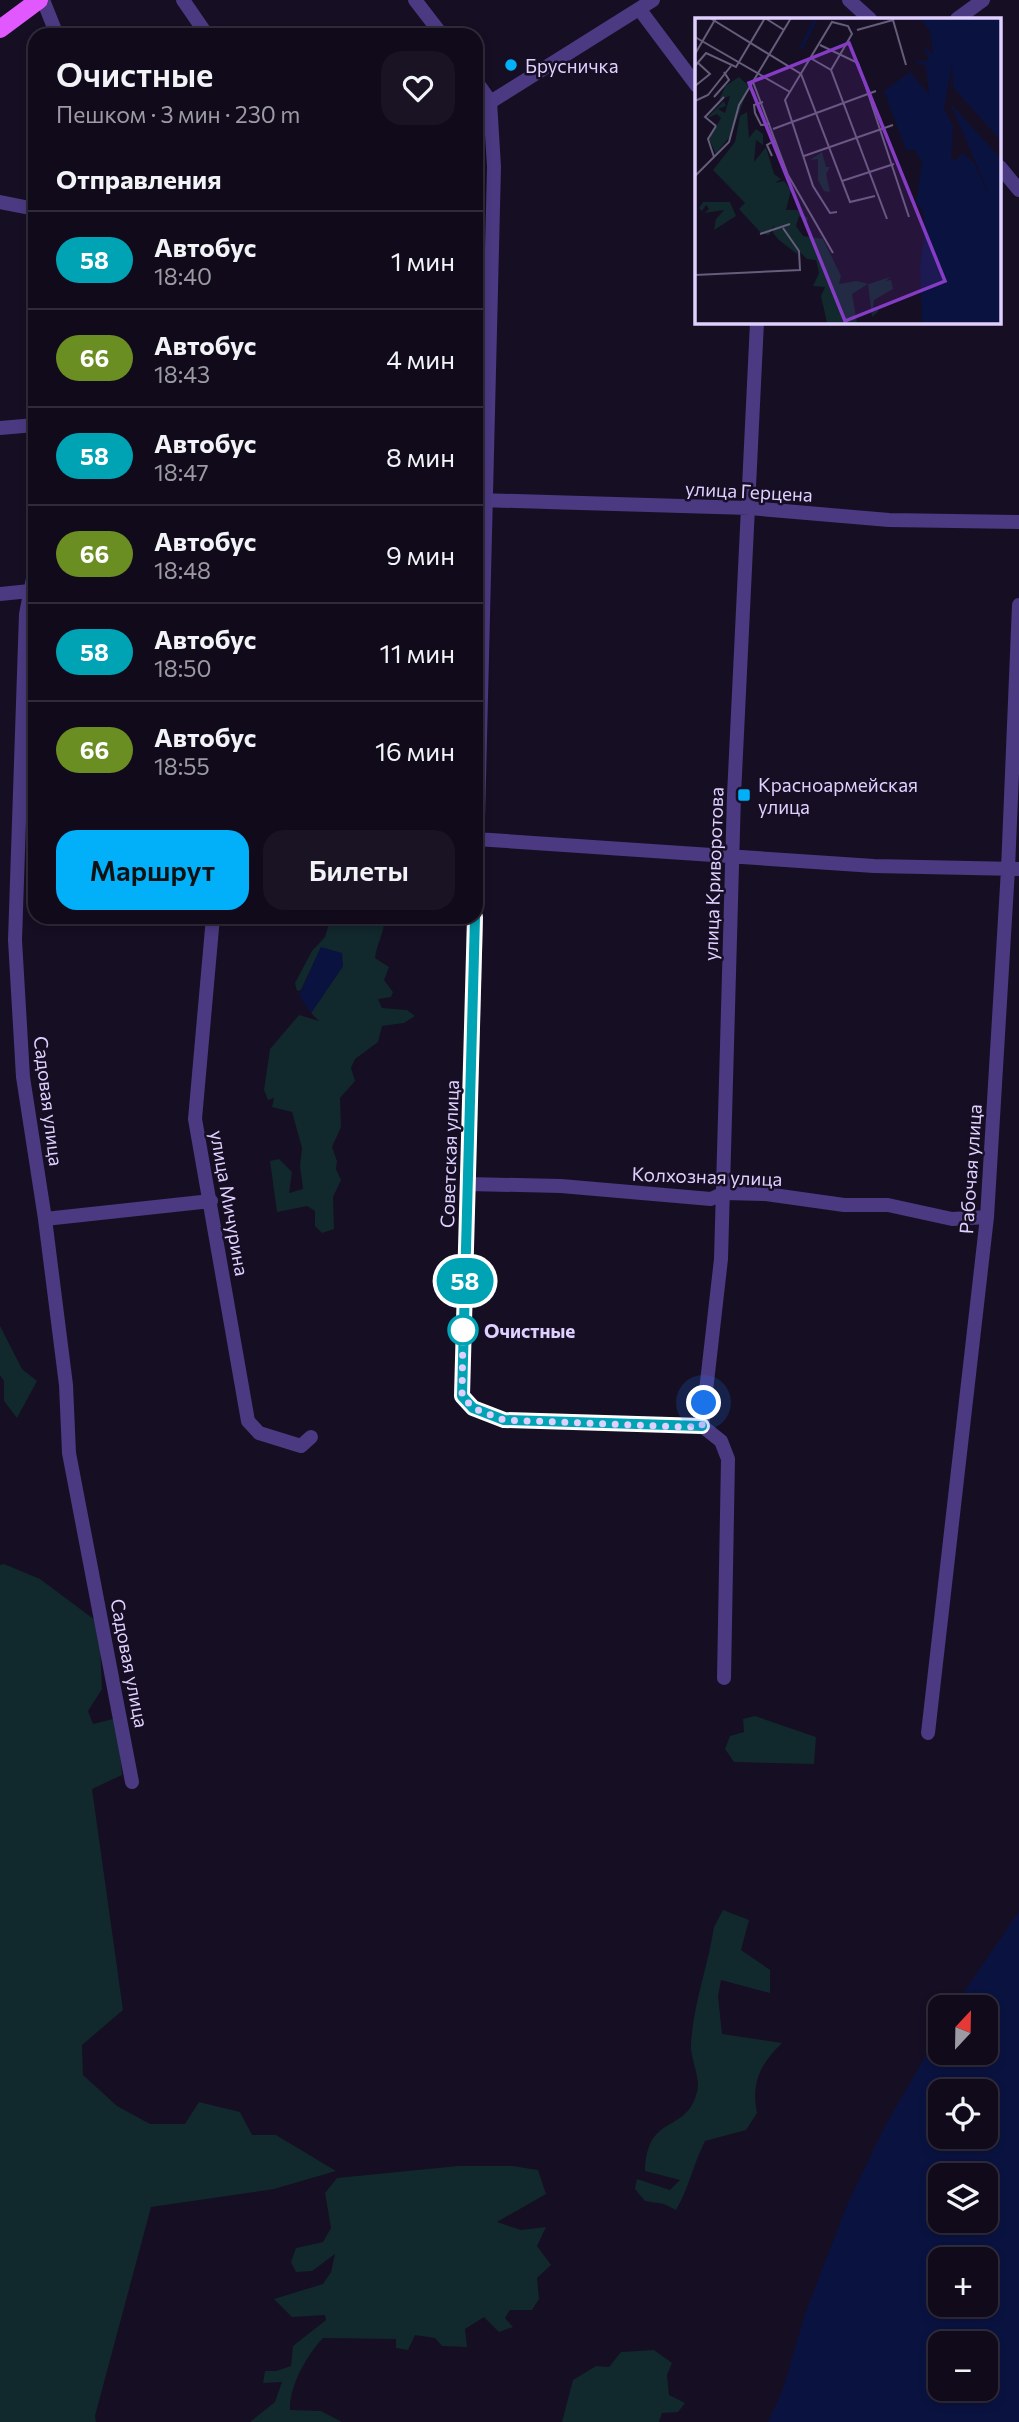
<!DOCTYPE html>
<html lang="ru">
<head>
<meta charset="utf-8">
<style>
	:root { --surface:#100a1a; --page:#191323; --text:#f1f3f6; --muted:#9c9aa2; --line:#302b39; --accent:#02aff9 }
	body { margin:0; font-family:Commissioner,sans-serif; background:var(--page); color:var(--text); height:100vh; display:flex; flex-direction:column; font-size:26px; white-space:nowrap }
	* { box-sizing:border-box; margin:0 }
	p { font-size:23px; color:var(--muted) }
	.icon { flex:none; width:38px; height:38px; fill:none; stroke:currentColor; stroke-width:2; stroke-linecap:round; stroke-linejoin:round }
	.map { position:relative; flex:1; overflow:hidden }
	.details { position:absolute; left:28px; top:28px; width:455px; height:896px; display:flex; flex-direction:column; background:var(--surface); border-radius:21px; box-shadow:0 4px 10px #0003,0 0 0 2px var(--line) }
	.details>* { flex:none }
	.badge { padding:0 14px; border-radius:23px; font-size:24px; line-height:46px }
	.needle { width:46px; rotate:22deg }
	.controls { position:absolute; left:928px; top:1995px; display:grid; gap:14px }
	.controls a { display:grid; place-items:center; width:70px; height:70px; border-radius:14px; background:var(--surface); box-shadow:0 4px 10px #0003,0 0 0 2px var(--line); font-size:35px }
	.you { position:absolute; width:35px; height:35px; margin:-18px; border:5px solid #fff; border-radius:50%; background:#1a73e8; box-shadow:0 0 0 10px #1a73e833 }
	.map>.badge { position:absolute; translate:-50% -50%; box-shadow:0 0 0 4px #fff }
	h2 { padding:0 28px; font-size:26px; line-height:63px }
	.round { display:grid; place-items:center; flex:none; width:74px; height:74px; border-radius:21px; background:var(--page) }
	.summary { display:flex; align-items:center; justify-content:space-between; height:119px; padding:0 28px }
	h1 { font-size:33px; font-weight:600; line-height:52px }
	.cta { display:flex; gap:14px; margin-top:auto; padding:14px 28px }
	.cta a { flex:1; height:80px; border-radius:21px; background:var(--accent); color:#111; font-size:28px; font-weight:600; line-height:80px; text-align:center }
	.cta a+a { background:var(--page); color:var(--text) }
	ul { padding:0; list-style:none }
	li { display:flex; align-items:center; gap:21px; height:98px; padding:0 28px; border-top:2px solid var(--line) }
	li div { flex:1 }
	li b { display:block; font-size:26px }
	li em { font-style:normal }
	li .badge { min-width:77px; font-weight:700; text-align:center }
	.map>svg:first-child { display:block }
</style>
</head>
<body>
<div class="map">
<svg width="1019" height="2422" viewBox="0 0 1019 2422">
	<rect width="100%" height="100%" fill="#160e23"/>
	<path fill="#11282d" d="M331,917H384C385,933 377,942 375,958L389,967L384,980L393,992L391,997L378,999L382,1008L407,1010L415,1016L404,1023L382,1026L378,1042L355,1059L351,1068L355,1081L340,1098L341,1127L332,1147L337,1161L336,1169L341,1180L333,1197L334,1229L322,1233L315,1226V1211L307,1206L277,1212L270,1161L279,1159L292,1172L289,1193L303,1189L300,1166L302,1148L292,1112L272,1107L274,1098L268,1100L264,1090L270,1049L299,1015L319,1021L311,1013L343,966L321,947L301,990L297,991L295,983L312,951L325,937Z
		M0,1326L22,1369L37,1381L17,1418L4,1401V1381L0,1375Z
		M4,1564L40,1579L99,1623L102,1689L88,1711L93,1724L117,1718L122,1775L92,1789L123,2010L82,2045L83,2075L117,2106L150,2124H185L199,2102L240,2112L252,2135H276L336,2171L274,2189L151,2207L95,2416L96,2422H0V1565Z
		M755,1716L816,1737L814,1764L734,1762L725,1749L730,1736L744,1732L743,1719Z
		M723,1910L749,1920L741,1950L770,1970V1993L721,1980L718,1996L722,2034L782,2043C760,2064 751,2083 757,2113L746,2130L705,2141C693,2165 689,2188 676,2210L664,2204L645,2201L635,2189L637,2179L670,2190L680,2180L645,2171C647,2112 686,2135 697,2092C701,2077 690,2059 691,2044C693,2005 708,1966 714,1927Z
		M458,2166H513L538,2170L546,2194L497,2222L521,2230L546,2227L537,2246L551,2265L537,2278L539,2299L532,2310H510L505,2318L513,2327L499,2332L484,2317L465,2329L467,2347L442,2346L435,2338L415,2335L408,2350L396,2348V2339L323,2338C307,2355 289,2386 290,2410L321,2411L342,2422H250L275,2402L282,2382L263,2383L265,2371H276L291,2366L293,2346L326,2320L325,2315L292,2317L274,2299L323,2284L331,2272L335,2254L312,2271L296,2272L291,2262L296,2248L323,2242L331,2228L325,2193L337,2178Z
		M654,2350L672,2363L667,2375L669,2395L685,2403L678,2412L662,2413L659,2422H562L573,2380L596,2366L609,2367L621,2352Z"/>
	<path fill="#0a1340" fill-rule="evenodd" d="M321,947L342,953L343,966L311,1013L299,995Z
		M1019,1911V2422H768L784,2386L805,2314L847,2205L885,2126L940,2031V2053H985V2007H954ZM940,2091H985V2137H940ZM940,2175H985V2221H940ZM940,2259H985V2305H940ZM940,2343H985V2389H940Z"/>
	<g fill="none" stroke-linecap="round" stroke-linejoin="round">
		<path stroke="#4b3981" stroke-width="14" d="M43,0L57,35
			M183,0L207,35
			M415,0L442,35
			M849,0L870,19
			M640,10L697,86
			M957,19L983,0
			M476,81L490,101L494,167L476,901
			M476,111L653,0
			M1000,167L1019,190
			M0,202L35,209
			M0,428L35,425
			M479,500L749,508L889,520L1019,522
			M35,568L26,614L15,940L23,1077L45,1219L66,1385L69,1453L132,1782
			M0,594L30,591
			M476,839L874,866L1019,869
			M213,917L195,1119L248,1421L259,1433L301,1446L311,1437
			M476,917L462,1396L473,1408L504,1420L702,1426
			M467,1184L561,1186L711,1199L724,1193L766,1194L844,1205H888L952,1219L987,1217
			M45,1219L211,1201
			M702,1426L721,1259L734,795L757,322
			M702,1426L721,1441L728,1459L724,1678
			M928,1733L987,1217L1008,869L1019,605"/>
		<path stroke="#e158fe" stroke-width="18" d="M0,29L39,0"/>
	</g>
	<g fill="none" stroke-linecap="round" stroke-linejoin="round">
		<g stroke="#fff" stroke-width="16">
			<path id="line" d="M475,917L462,1396L473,1408L504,1420L702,1426"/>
		</g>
		<use href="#line" stroke="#00a3b4" stroke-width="10"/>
		<path stroke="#dfd0ff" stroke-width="7" stroke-dasharray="0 12.6" d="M463,1330L462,1396L473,1408L504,1420L687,1427L702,1426L704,1403"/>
	</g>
	<g fill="#02aff9" stroke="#160e23" stroke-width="2.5">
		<circle cx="511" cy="65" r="7"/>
		<rect x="737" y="788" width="14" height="14" rx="3.5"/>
	</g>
	<circle fill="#fff" stroke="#00a3b4" stroke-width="3.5" cx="463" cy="1330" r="14"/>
	<g text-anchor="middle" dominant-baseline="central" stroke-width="5" stroke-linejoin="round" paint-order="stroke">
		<g font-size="19" fill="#dfd0ff" stroke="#160e23" text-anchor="start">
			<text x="525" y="65">Брусничка</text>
			<text x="758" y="784">Красноармейская<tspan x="758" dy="22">улица</tspan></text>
		</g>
		<g font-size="19" fill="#dfd0ff" stroke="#160e23">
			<text transform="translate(749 491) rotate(3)">улица Герцена</text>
			<text transform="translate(713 874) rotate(-88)">улица Криворотова</text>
			<text transform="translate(49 1101) rotate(83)">Садовая улица</text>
			<text transform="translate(449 1154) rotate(-88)">Советская улица</text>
			<text transform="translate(970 1169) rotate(-86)">Рабочая улица</text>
			<text transform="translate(707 1176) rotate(2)">Колхозная улица</text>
			<text transform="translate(230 1203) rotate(80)">улица Мичурина</text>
			<text transform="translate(130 1663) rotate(79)">Садовая улица</text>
		</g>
		<g font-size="19" font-weight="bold" fill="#dfd0ff" stroke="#160e23" text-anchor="start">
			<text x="484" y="1330">Очистные</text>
		</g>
	</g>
	<g transform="translate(695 18)">
		<rect width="306" height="306" fill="#160e23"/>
		<path d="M44,59L54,68L36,117L21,136L14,121L26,100L22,96L11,101L29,83L31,88L23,91L30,95L35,78L24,82L30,69L15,78ZM52,94L54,120L61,111L68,116V127L61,122L59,144L71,129L79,156L86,161L80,165L89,163L96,172L91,192H102L113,200L112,204L104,198L101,208L108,218L128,221L146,258L144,266L161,263L174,266L195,259L191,263L196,262L198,271L179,282L178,290L184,293L177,299L173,266L157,276L162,305H132L126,278L130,269L118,268L124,255L121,242L112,241L104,233L102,236L84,222L78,215L79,207L74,217L66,215L44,191L50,185L18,152L40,124L45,98ZM127,134L131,149H135L131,156L135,174L129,173L123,162V141L115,142ZM8,184H35L41,198L19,212L21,201L29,192L9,195L14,191L11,187L7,193L4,190Z" fill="#11282d"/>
		<path d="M225,0H306V123L258,69L257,46L249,91L258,108L256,139L260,143L268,135L279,145L297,182L255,85L306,141V306H227L225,248L230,212L228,193L221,184L227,145L220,132H211L189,73L215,54L234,77L231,48L218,43H234L229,29L238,36L235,13Z" fill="#0a1340"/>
		<path fill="none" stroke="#0a1340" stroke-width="3.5" d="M106,31L121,0"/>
		<path fill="none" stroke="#665c7b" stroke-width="2" d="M15,0L106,56L155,184L180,178M70,0L89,12M162,12L198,2L211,47M0,19L95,74M125,27L163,45L214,199M0,36L21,0M117,41L136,52L192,201M0,48L11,35L41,49L70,0M136,52L157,16L153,8L137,4L90,82L118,168L135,195L142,194M58,64L93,157L138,235M0,68L15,56L2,44M19,79L34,62L29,54M0,83L13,77L36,48M68,84L59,87L60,95L66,107L75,106M21,108L10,99L29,79M78,111L181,73M77,138L72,127L81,122M109,138L198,107M19,139L13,121L21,108M0,158L34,124L44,87L96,0M147,163L199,146M65,216L95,206M0,257L105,252L104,233L88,210"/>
		<path fill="#853cc5" fill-opacity="0.15" stroke="#853cc5" stroke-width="3.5" d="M154,25L250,263L150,303L54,65Z"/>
		<rect width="306" height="306" fill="none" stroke="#dfd0ff" stroke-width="3.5"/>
	</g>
</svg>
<div class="controls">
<a><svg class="needle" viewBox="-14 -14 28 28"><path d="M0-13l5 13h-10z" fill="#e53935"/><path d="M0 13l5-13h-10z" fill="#9c9aa2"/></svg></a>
<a><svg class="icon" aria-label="locate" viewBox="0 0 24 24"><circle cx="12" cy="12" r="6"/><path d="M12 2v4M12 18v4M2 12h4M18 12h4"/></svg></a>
<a><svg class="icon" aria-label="layers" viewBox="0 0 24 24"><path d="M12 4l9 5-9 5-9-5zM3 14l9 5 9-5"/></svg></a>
<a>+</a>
<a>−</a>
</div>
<div class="you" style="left:704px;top:1403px"></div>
<b class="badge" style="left:465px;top:1281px;background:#00a3b4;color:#fff">58</b>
<section class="details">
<div class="summary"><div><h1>Очистные</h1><p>Пешком · 3 мин · 230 m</p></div><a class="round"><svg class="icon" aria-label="heart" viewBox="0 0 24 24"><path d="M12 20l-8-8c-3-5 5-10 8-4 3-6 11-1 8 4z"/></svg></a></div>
<h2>Отправления</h2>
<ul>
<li><span class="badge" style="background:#00a3b4;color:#fff">58</span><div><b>Автобус</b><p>18:40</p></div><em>1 мин</em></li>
<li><span class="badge" style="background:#6b8e23;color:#fff">66</span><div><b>Автобус</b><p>18:43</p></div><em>4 мин</em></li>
<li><span class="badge" style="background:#00a3b4;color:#fff">58</span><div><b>Автобус</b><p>18:47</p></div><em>8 мин</em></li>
<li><span class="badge" style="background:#6b8e23;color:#fff">66</span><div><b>Автобус</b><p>18:48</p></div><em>9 мин</em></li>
<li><span class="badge" style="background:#00a3b4;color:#fff">58</span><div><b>Автобус</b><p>18:50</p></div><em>11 мин</em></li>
<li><span class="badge" style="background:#6b8e23;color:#fff">66</span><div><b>Автобус</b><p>18:55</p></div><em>16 мин</em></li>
</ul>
<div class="cta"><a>Маршрут</a><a>Билеты</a></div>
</section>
</div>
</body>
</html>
